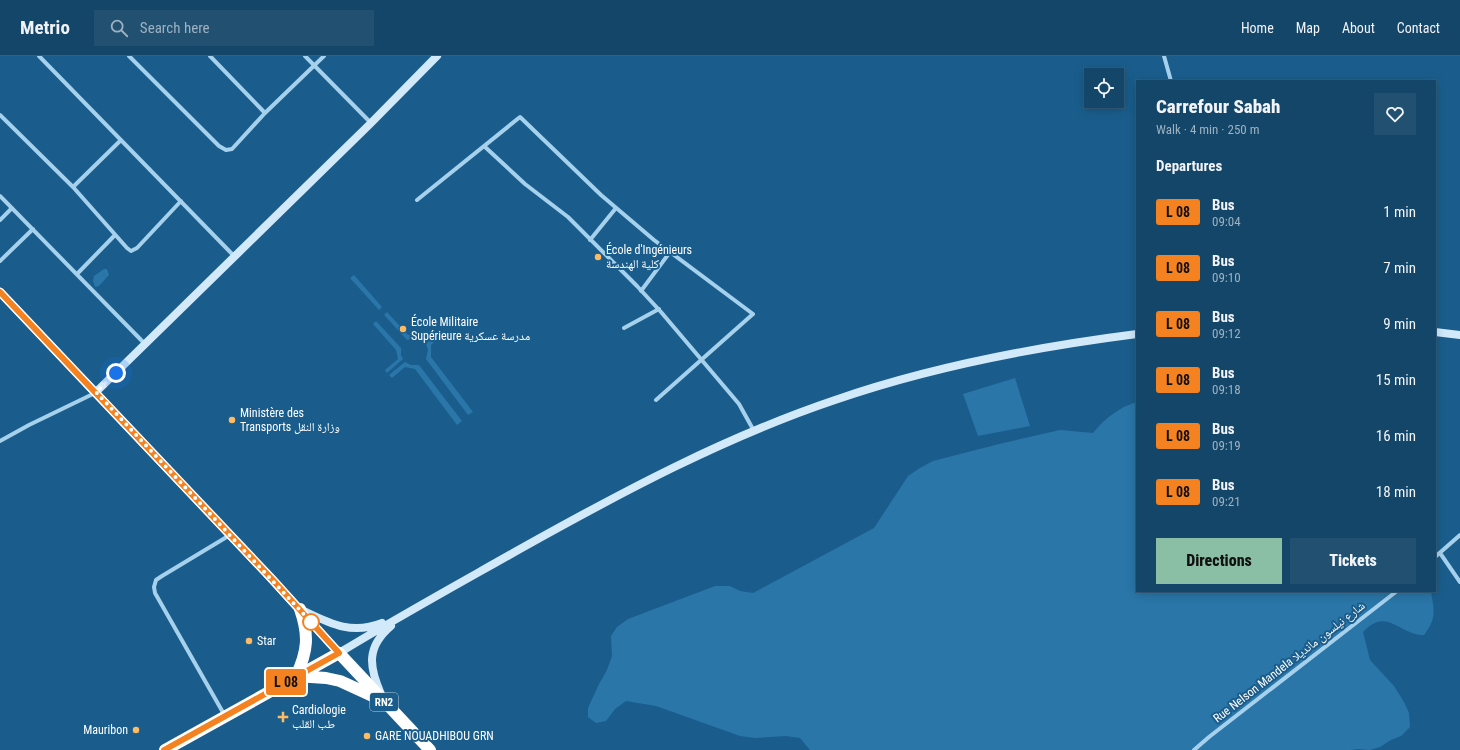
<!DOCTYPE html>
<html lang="en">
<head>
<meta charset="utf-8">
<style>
	:root { --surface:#144669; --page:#215071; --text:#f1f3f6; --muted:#9db1c0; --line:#335e7d; --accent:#8abfa5 }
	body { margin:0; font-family:"Roboto Condensed","Noto Naskh Arabic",sans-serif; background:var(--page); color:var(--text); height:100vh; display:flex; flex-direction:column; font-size:15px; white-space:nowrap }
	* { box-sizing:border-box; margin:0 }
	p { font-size:13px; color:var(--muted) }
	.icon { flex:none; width:22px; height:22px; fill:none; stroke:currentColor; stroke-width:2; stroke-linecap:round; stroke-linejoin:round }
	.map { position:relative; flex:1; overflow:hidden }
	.panel { position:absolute; left:1136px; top:24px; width:300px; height:512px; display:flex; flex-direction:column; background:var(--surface); border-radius:0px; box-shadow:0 2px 10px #0003,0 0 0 1px var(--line) }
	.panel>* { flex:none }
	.badge { padding:0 8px; border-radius:3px; font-size:14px; line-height:26px }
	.controls { position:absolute; left:1084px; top:12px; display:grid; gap:8px }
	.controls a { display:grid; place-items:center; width:40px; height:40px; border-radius:0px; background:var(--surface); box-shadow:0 2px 10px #0003,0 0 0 1px var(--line); font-size:20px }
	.you { position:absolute; width:20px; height:20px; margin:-10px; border:3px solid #fff; border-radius:50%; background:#1a73e8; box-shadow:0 0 0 6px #1a73e833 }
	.map>.badge { position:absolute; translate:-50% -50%; box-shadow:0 0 0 2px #fff }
	h2 { padding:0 20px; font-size:15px; line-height:36px }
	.round { display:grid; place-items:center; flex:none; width:42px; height:42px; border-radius:0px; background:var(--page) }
	.head { display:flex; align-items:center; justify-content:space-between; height:68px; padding:0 20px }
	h1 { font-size:19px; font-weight:800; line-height:30px }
	.button { display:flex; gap:8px; margin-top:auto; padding:8px 20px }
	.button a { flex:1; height:46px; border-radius:0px; background:var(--accent); color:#111; font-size:16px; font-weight:800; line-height:46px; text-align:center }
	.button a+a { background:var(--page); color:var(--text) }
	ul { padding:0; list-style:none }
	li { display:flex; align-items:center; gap:12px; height:56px; padding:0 20px }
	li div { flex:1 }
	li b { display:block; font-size:15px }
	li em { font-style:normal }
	li .badge { min-width:44px; font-weight:700; text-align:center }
	header { display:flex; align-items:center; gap:24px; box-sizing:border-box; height:56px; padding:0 20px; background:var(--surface); border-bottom:1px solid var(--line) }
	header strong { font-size:19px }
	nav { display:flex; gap:22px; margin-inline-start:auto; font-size:14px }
	.search { width:280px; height:36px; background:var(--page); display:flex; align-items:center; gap:10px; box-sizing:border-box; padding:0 14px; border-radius:0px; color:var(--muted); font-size:15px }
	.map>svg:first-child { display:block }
</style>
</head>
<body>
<header>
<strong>Metrio</strong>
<div class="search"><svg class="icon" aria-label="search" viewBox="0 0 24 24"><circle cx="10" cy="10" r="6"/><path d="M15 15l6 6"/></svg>Search here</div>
<nav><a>Home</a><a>Map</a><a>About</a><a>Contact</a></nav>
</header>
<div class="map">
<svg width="1460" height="694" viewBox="0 0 1460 694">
	<rect width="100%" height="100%" fill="#1a5d8c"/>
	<path fill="#2a76a8" d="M104,213H107L109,219L99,230L95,231L93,225L94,220Z
		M354,219L382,251L379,254L350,222Z
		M387,256L408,279L418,278L423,281L430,275L433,278L424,285L416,282L407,284L384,259Z
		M376,265L401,292V299L403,303L387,317L385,314L398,303L396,294L373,268Z
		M435,280L437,283L431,289V301L473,356L468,359L426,303L428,294L426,288Z
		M405,306L411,309H419L462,365L457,369L415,313L405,311L392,322L389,319Z
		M1015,322L1030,370L978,380L963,338Z
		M1137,346V535H1431C1434,555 1437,562 1424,579C1399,579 1387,550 1363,576L1370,604L1394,630L1404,646L1409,657L1410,671L1401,680L1391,684L1380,691L1370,694L1358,693L1351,694H810L800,682L786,680L755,682L740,680L656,650L626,645L615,653L606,665L596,667L588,661V652L599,628L607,614L612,600L611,580L617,571L628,563L715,530H730L740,535L753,537L874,472L908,420L920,412L933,405L999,388L1060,374L1093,377C1104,363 1121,350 1137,346Z"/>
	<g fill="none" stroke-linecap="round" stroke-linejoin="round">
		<path stroke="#a6d1ed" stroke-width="4" d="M39,0L234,200
			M129,0L219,90L226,94L232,93L265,57L324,0
			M210,0L265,57
			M305,0L371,67
			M1164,0L1171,25
			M0,59L73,131L127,192L131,195L137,192L181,145
			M484,90L525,128L568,161L637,230L661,256L739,348L754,375
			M73,131L121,84
			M0,140L145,288
			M417,144L520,61L601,139L654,184L753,258L656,344
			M0,164L12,152
			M590,184L616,152
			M0,205L33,173
			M77,218L115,179
			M641,235L670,196
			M624,272L659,253
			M0,385L29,369L95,337
			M1440,497L1460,526
			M1435,501L1460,479
			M225,660L155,537L154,531L156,524L162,520L230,479
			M1194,694L1209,681L1397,535"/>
		<path stroke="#d2e9fa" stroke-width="8" d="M0,236L262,513L339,597C398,561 460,527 520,493C622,436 725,381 835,344C933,310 1035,291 1137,278
			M1435,276L1460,279
			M96,336L371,67L437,0
			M304,555C331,568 352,579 382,567
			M381,638C369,611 366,591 391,570"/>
		<path stroke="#fff" stroke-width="12" d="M296,620L326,622L340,625L377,642
			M296,620C308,595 309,579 300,553
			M165,694L339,597L430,694"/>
	</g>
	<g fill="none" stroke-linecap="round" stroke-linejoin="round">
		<g stroke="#fff" stroke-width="9">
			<path id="line" d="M0,236L272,523L339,597L164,694"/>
		</g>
		<use href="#line" stroke="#f58220" stroke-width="6"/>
		<path stroke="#fff" stroke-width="4" stroke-dasharray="0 7.2" d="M116,317L96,336L312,567L311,566"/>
	</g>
	<g fill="#ffba62" stroke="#1a5d8c" stroke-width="1.5">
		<circle cx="598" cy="201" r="4"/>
		<circle cx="403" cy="273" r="4"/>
		<circle cx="232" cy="364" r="4"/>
		<circle cx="249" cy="585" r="4"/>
		<path d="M281 655h4v4h4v4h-4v4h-4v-4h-4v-4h4z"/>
		<circle cx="136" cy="674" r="4"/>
		<circle cx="367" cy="680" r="4"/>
	</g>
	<circle fill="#fff" stroke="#f58220" stroke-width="2" cx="311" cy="566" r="8"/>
	<g text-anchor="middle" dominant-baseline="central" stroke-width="4" stroke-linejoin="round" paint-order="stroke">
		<rect fill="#1a5d8c" stroke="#bacedc" stroke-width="1" x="370" y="637" width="28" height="18" rx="3"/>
		<g font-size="11" font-weight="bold" fill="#fff">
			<text x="384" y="646">RN2</text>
		</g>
		<g font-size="12" fill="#fff" stroke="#1a5d8c" text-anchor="start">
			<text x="606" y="194">École d'Ingénieurs<tspan x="606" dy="14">كلية الهندسة</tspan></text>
			<text x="411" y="266">École Militaire<tspan x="411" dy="14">Supérieure مدرسة عسكرية</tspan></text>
			<text x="240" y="357">Ministère des<tspan x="240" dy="14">Transports وزارة النقل</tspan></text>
			<text x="257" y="585">Star</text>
			<text x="292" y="654">Cardiologie<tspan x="292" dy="14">طب القلب</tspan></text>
			<text x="128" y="674" text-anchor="end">Mauribon</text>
			<text x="375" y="680">GARE NOUADHIBOU GRN</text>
		</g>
		<g font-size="12" fill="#fff" stroke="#1a5d8c">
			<text transform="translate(1289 606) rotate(-38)">Rue Nelson Mandela شارع نيلسون مانديلا</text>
		</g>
	</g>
</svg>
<div class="controls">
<a><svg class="icon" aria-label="locate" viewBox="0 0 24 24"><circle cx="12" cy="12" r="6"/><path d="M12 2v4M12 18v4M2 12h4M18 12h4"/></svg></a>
</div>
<div class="you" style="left:116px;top:317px"></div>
<b class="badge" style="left:286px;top:626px;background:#f58220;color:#111">L 08</b>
<section class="panel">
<div class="head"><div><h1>Carrefour Sabah</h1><p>Walk · 4 min · 250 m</p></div><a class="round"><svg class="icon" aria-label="heart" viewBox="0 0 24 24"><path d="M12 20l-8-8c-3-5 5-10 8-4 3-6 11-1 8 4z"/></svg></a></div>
<h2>Departures</h2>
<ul>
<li><span class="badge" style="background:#f58220;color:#111">L 08</span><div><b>Bus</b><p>09:04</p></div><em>1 min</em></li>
<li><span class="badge" style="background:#f58220;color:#111">L 08</span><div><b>Bus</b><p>09:10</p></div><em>7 min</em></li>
<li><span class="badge" style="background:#f58220;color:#111">L 08</span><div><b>Bus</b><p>09:12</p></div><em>9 min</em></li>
<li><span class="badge" style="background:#f58220;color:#111">L 08</span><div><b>Bus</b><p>09:18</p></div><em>15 min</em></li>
<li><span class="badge" style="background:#f58220;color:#111">L 08</span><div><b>Bus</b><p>09:19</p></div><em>16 min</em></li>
<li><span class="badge" style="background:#f58220;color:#111">L 08</span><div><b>Bus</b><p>09:21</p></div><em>18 min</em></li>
</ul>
<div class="button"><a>Directions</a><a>Tickets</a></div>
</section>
</div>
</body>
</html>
